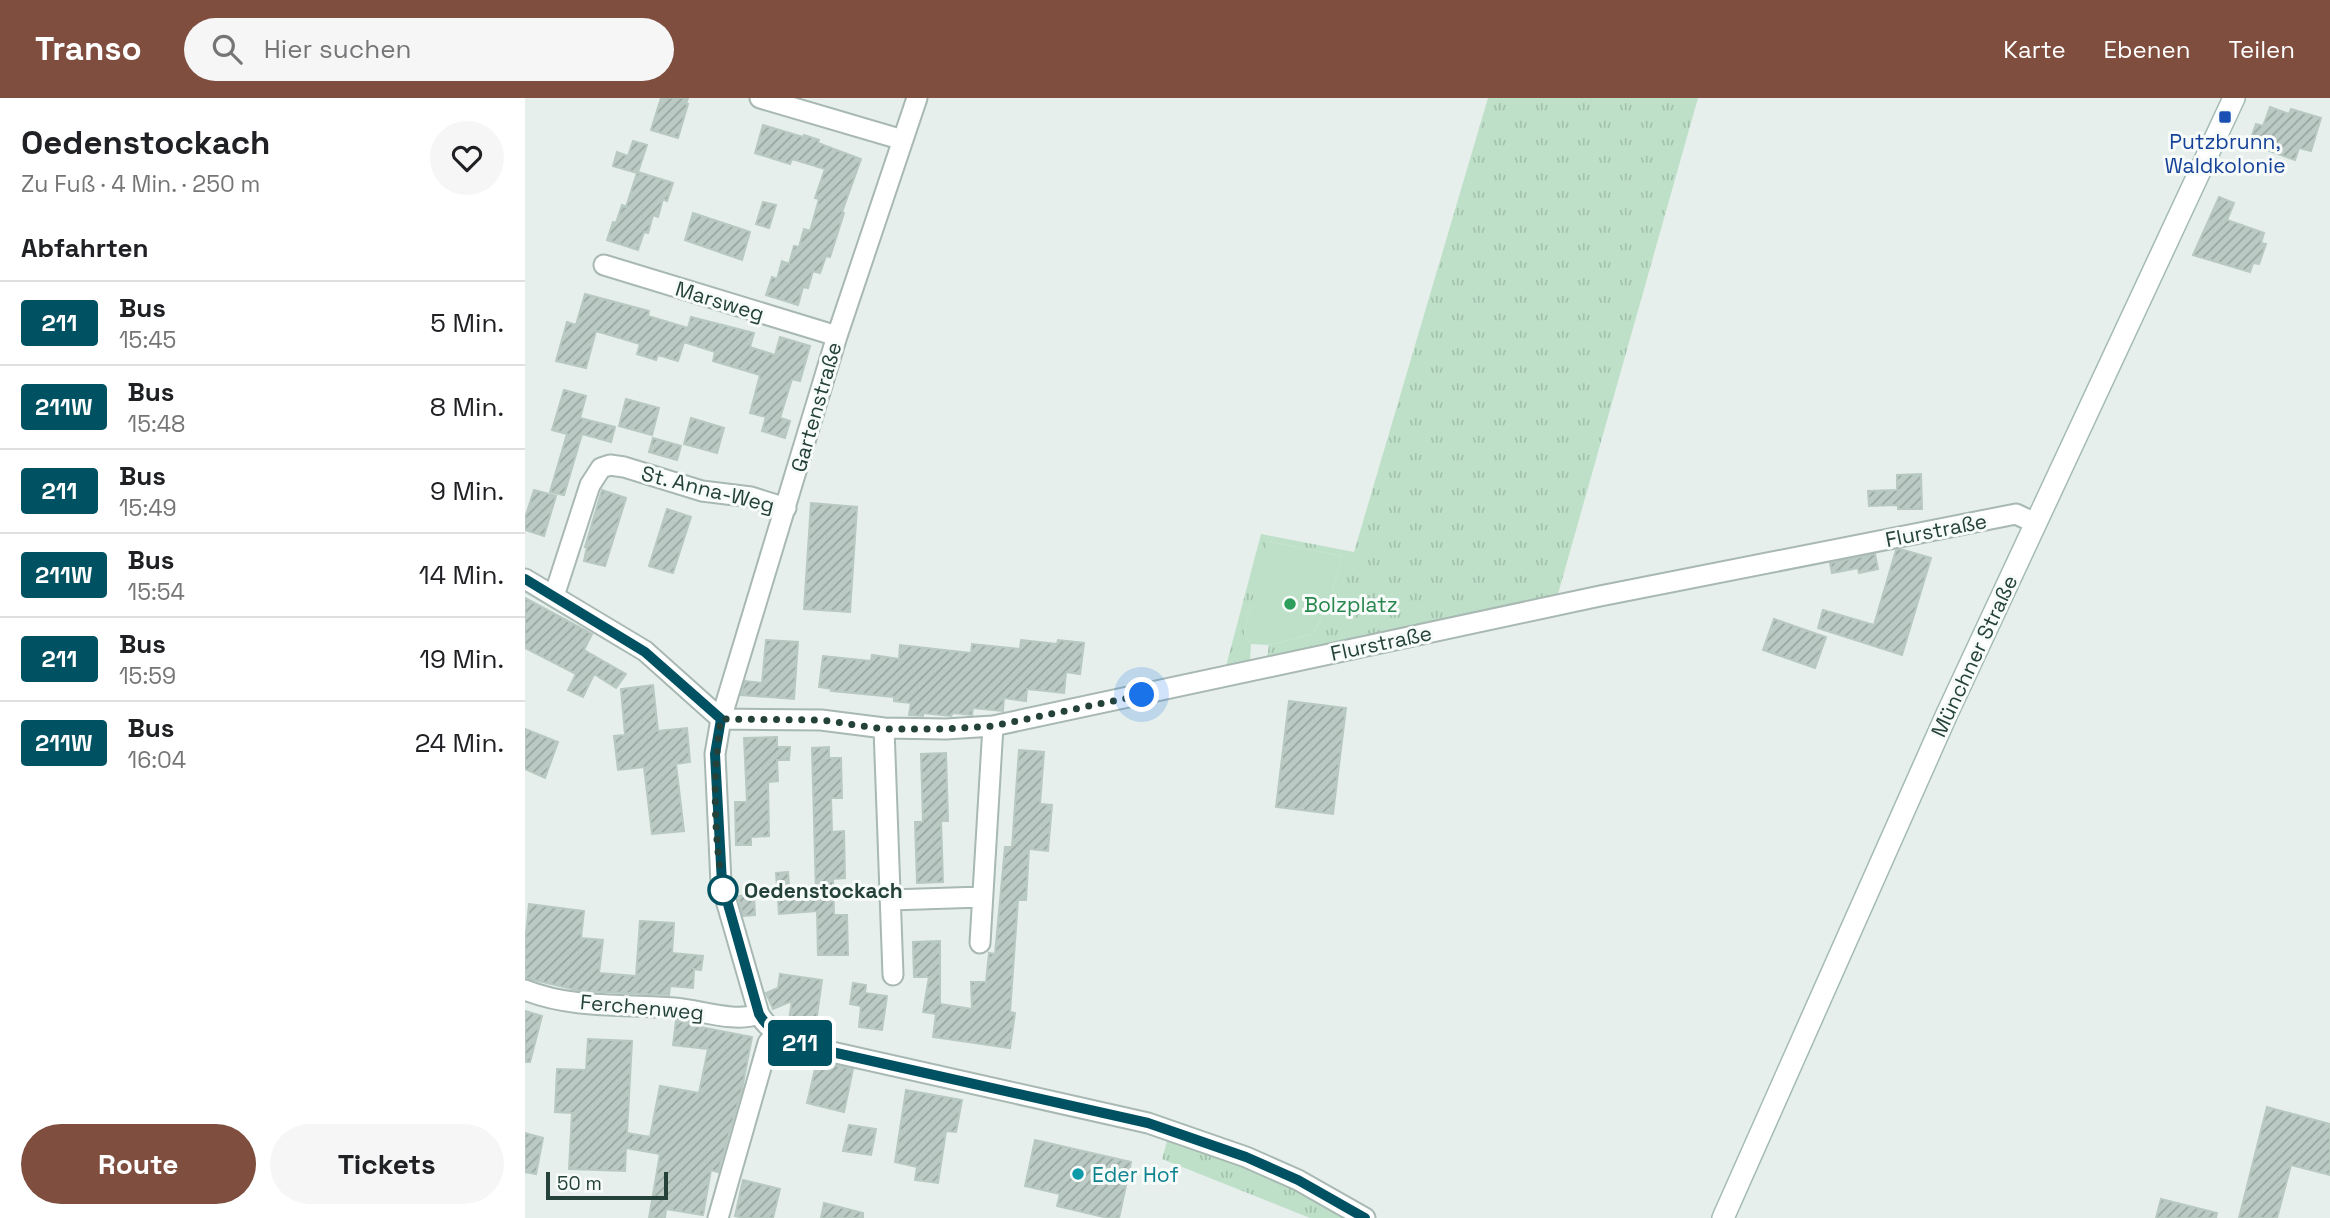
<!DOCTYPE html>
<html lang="de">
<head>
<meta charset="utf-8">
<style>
	:root { --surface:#fff; --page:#f6f6f6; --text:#202124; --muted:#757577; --line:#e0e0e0; --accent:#7f4e3f }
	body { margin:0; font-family:"Space Grotesk",sans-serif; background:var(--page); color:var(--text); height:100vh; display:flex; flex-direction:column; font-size:26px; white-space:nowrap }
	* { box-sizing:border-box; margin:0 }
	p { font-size:23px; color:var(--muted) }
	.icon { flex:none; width:38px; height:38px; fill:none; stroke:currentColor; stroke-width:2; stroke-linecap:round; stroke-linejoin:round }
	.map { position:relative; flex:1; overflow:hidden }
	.panel { display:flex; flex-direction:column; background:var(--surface); width:525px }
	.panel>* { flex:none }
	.badge { padding:0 14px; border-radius:5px; font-size:24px; line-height:46px }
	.scale { position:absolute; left:21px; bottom:18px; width:122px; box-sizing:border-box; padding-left:7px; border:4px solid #24423a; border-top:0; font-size:19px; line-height:24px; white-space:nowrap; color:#24423a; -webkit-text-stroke:5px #f7fbf9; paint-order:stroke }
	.you { position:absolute; width:35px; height:35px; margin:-18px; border:5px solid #fff; border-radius:50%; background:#1a73e8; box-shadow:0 0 0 10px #1a73e833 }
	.map>.badge { position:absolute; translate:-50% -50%; box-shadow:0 0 0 4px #fff }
	h2 { padding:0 21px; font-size:26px; line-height:63px }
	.round { display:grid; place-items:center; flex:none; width:74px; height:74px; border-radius:37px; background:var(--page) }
	.summary { display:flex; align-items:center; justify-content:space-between; height:119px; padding:0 21px }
	h1 { font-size:33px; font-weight:600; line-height:52px }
	.action { display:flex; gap:14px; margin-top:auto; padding:14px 21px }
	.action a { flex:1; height:80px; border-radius:42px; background:var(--accent); color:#fff; font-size:28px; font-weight:600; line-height:80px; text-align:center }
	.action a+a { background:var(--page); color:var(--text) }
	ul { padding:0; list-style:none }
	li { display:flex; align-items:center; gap:21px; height:84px; padding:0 21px; border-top:2px solid var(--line) }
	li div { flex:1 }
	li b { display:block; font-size:26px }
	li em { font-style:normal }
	li .badge { min-width:77px; font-weight:700; text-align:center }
	header { display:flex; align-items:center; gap:42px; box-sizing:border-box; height:98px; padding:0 35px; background:var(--accent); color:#fff }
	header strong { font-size:33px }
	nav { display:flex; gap:38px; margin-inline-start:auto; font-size:24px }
	.search { width:490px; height:63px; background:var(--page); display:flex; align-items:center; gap:18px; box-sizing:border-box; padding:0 24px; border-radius:38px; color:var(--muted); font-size:26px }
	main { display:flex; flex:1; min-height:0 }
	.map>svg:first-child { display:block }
</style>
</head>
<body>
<header>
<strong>Transo</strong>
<div class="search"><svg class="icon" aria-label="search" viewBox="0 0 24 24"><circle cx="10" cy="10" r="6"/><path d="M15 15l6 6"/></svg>Hier suchen</div>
<nav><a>Karte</a><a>Ebenen</a><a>Teilen</a></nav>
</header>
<main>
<section class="panel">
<div class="summary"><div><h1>Oedenstockach</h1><p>Zu Fuß · 4 Min. · 250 m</p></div><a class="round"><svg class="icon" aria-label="heart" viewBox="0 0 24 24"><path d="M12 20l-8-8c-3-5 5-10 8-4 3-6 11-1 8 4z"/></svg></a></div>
<h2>Abfahrten</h2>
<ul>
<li><span class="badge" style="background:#005262;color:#fff">211</span><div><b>Bus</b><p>15:45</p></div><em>5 Min.</em></li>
<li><span class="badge" style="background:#005262;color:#fff">211W</span><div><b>Bus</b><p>15:48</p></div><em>8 Min.</em></li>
<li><span class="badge" style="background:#005262;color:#fff">211</span><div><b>Bus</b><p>15:49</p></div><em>9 Min.</em></li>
<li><span class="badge" style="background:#005262;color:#fff">211W</span><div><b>Bus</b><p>15:54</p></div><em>14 Min.</em></li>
<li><span class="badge" style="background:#005262;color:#fff">211</span><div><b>Bus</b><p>15:59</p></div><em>19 Min.</em></li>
<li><span class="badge" style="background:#005262;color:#fff">211W</span><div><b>Bus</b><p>16:04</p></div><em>24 Min.</em></li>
</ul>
<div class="action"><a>Route</a><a>Tickets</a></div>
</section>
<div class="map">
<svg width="1805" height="1120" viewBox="0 0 1805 1120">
	<defs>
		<pattern id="grass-tufts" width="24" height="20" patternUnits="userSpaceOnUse" patternTransform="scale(1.75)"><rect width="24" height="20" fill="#bfe0c8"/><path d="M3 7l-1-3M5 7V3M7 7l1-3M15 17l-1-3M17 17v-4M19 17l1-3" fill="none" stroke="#a4c1ad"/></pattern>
		<pattern id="building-hatch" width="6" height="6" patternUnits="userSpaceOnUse" patternTransform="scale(1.75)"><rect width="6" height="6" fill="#bbcac4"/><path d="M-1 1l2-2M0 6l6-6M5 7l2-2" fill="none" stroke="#98a6a0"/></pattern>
	</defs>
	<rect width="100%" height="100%" fill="#e6efeb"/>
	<path fill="url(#grass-tufts)" d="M963,0H1173L1033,496L742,560L744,547L788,536C803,511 810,486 817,458L743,443L719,536L726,546L725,564L700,572L736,436L829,454Z
		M643,1040C705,1061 767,1086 823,1120H785L637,1061Z"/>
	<path fill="#bfe0c8" d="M742,443L817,458C810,486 803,511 788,536L744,547L726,546L719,536Z"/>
	<path fill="url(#building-hatch)" stroke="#b8c9c2" stroke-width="2" d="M136,0H163L161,6H163L153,40L126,32Z
		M1745,9L1764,16L1766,11L1796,20L1786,53L1774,50L1770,62L1724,46L1731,26L1738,28Z
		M238,27L278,39L279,37L294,42L293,45L336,61L317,114L319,115L305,159L301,158L295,175L288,173L283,190L278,189L273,207L241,197L247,179L252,181L257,163L264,166L269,148L274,149L279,131L285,133L294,101L290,100L300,71L267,61L265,66L230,55Z
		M108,43L122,47L113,74L148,85L142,103L138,101L133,119L128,117L123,135L119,134L113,152L82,142L88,124L91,125L97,107L101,109L112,75L88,68L92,54L103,58Z
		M1694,99L1709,105L1702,122L1739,135L1736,145L1741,146L1734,166L1728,165L1725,174L1668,157Z
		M238,104L251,107L244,130L231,126Z
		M168,115L225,134L217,162L160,142Z
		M60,196L124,213L123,218L163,230L166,219L229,235L225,249L250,257L255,239L285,248L275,283L267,281L255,320L265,323L260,340L237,333L241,319L225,315L235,277L188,263L190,254L159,244L153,263L133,257L131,262L112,256L115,246L71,233L61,270L31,263L42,224L51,227Z
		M39,292L61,298L55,320L90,329L86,344L57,336L39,397L25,394L42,336L27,332Z
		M101,301L134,310L127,337L94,328Z
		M166,320L199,330L192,355L159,346Z
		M128,340L156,348L152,362L124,354Z
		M1396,376L1397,411H1373V407L1344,408L1343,393L1372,392V377Z
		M9,392L31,398L19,438L0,432V420Z
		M77,392L101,400L80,468L59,463L62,449H60Z
		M286,405L332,409L325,514L279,511Z
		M142,411L166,419L148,475L124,468Z
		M1375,451L1406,460L1377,557L1293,530L1298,512L1349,527L1371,452Z
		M1350,456L1353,471L1334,475L1333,470L1307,475L1305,465Z
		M0,500L67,536L59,552L101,576L91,590L69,576L58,599L43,592L51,576L0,550Z
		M1249,521L1301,539L1290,570L1238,552Z
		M241,542L273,544L269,601L216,597L220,583L237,585Z
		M496,542L532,546L533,542L559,545L555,576L541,574L539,595L502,591L501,603L479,600L478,613L448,610L447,617L428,615L426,618L398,615V618L384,617L386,605L369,603V599L306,593L307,591L294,589L298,558L346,563L347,557L374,561L375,547L446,555L447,546L495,551Z
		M128,587L133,633L162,630L165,664L151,666L159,733L127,736L119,669L93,672L89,638L100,637L96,591Z
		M764,603L821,610L808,716L751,709Z
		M0,631L33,644L20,680L0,671Z
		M252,639V649H265L264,662H252L253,683L243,684L244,738L226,739V747H211L210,704H222L219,640Z
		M304,649V660H316L317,700H306L307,734L319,733L320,780L308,781L309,817H322L323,857H293L292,813L254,816L251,775L263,774L265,798L291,796L287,650Z
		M494,652L519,654L515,706L527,707L523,753L504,751L501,802H493L485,914L490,915L485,950L408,939L411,916L398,914L404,879H389L388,844L415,843V906L447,911L446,884H461L464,855L470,856L480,749H487Z
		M421,655L423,723H416L418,784L392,785L390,724H398L396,656Z
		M229,797L230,817L218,818L213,798Z
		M4,806L59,813L56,840L78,842L74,875L111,878L115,823L149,825L147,855L178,858L176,872L169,871L168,890L145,888L144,897L56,893L0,880V845Z
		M255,876L297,882L291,925L264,921L267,903L248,911L241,895L253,890Z
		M328,885L341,887L340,895L362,898L357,932L334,929L336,908L325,906Z
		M0,913L17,918L5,964H0Z
		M151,923L170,925V928L227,939L217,991L193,1074L186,1072L178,1117L141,1111L140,1120H124L135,1056L101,1050L100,1073L44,1071L47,1015L30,1014L32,971L61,972L63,941L107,943L102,1035L125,1039L135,988L174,995L183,951L148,947Z
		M292,963L328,971L319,1014L282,1005Z
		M381,992L437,1002L431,1034L421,1033L413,1085L390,1082L392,1069L370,1064Z
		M1742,1009L1805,1026V1077L1766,1067L1752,1120H1714Z
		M324,1027L351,1031L346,1057L318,1053Z
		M0,1035L18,1040L11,1076L0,1074Z
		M510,1042L606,1064L594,1120H583L532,1108L535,1096L500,1088Z
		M218,1082L255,1091L248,1120H219L210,1118Z
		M1636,1101L1692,1115L1691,1120H1631Z
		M299,1105L338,1115V1120H296Z"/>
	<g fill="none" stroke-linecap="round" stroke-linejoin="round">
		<g stroke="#a8b8b2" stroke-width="23">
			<path id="street" d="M235,0L378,42
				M392,0L312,238L196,621L190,656L196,785L234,916C246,937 267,942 289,950L623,1025L721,1059L773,1082L840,1120
				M79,167L312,238
				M0,481L120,553L196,621
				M29,498L65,387L76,370L85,367L99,369L177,393L226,399L261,410
				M196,621L296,622L359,630L421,631L468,628L1075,498L1491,416L1510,425
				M359,630L368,877
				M365,802L457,799
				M455,845L468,628
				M0,892C48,911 99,906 149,910C176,912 209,925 234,916
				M193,1120L243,945L251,935"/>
		</g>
		<g stroke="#a4bbb3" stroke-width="24">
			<path id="secondary" d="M1198,1120L1421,618L1709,0"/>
		</g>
		<use href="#street" stroke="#fff" stroke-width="19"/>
		<use href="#secondary" stroke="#fff" stroke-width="21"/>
	</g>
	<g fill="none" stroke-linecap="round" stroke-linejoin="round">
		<g stroke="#fff" stroke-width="16">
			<path id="line" d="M0,481L120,554L196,621L190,656L197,785L234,916C246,937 267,942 289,950L623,1025L721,1059L773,1082L840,1120"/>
		</g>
		<use href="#line" stroke="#005262" stroke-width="10"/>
		<path stroke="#24423a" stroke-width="7" stroke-dasharray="0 12.6" d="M198,792L199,798C189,741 187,677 196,621L296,622L359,631H421L468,628L617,597"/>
	</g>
	<rect fill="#1a4fb4" stroke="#f7fbf9" stroke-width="2.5" x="1693" y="12" width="14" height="14" rx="3.5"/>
	<circle fill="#2e9e5b" stroke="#f7fbf9" stroke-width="2.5" cx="765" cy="506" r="7"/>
	<circle fill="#fff" stroke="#005262" stroke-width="3.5" cx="198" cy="792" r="14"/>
	<circle fill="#0f9aa8" stroke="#f7fbf9" stroke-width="2.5" cx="553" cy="1076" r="7"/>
	<g text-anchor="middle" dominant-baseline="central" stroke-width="6" stroke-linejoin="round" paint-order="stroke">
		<g font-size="21" fill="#164399" stroke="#f7fbf9">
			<text x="1700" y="43">Putzbrunn,<tspan x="1700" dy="24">Waldkolonie</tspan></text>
		</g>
		<g font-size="21" fill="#24423a" stroke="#f7fbf9">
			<text transform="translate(195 203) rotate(17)">Marsweg</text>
			<text transform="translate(291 309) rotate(-74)">Gartenstraße</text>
			<text transform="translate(183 391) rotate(14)">St. Anna-Weg</text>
			<text transform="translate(1411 432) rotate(-11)">Flurstraße</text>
			<text transform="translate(856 545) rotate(-12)">Flurstraße</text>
			<text transform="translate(1449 558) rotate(-65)">Münchner Straße</text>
			<text transform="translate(117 909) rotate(5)">Ferchenweg</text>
		</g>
		<g font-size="21" fill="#27864d" stroke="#f7fbf9" text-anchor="start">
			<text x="779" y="506">Bolzplatz</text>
		</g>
		<g font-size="21" font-weight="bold" fill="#24423a" stroke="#f7fbf9" text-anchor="start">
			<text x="219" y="792">Oedenstockach</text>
		</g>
		<g font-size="21" fill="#0d838f" stroke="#f7fbf9" text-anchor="start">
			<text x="567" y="1076">Eder Hof</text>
		</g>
	</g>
</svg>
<div class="scale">50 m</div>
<div class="you" style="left:617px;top:597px"></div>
<b class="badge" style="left:275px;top:945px;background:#005262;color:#fff">211</b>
</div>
</main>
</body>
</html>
